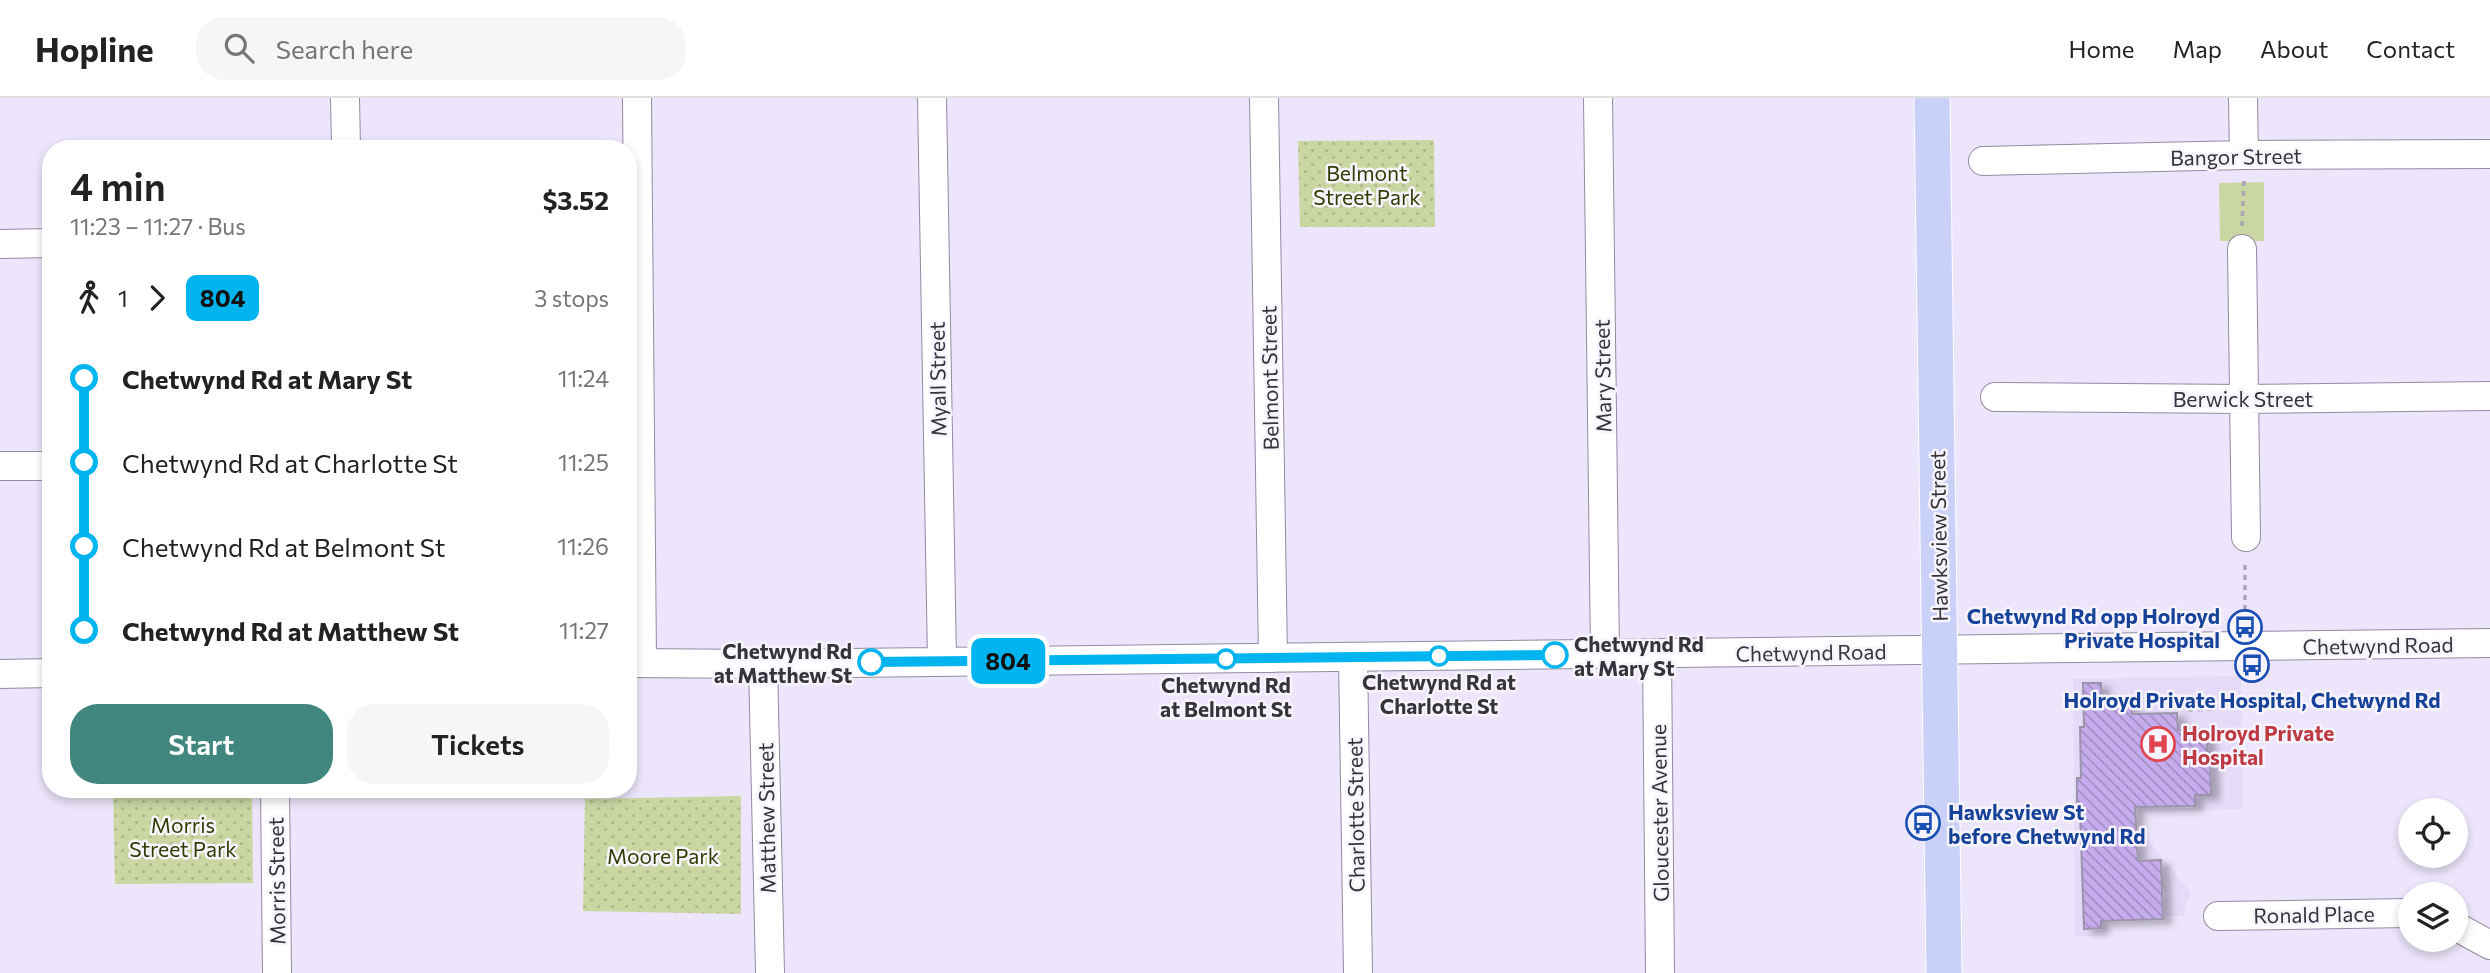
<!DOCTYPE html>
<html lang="en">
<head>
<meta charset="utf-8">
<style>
	:root { --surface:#fff; --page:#f6f6f6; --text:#222; --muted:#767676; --line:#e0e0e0; --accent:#41877f }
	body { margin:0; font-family:Commissioner,sans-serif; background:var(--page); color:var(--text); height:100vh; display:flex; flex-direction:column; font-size:26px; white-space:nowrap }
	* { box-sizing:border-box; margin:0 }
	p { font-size:23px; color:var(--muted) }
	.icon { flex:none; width:38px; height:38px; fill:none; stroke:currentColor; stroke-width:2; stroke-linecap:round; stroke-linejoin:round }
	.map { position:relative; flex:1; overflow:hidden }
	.panel { position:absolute; left:42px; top:42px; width:595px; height:658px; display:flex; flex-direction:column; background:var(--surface); border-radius:28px; box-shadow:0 4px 10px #0003 }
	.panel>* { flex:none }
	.badge { padding:0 14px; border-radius:10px; font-size:24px; line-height:46px }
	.buttons { position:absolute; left:2398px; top:700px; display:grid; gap:14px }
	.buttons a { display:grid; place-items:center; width:70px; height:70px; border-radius:50%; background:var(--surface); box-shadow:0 4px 10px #0003; font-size:35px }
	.map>.badge { position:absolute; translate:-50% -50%; box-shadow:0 0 0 4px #fff }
	.legs { display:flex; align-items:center; gap:10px; height:77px; padding:0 28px; font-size:23px }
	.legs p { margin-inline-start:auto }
	.overview { display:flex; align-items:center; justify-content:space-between; height:119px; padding:0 28px }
	h1 { font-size:38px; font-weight:600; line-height:52px }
	.action { display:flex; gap:14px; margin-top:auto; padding:14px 28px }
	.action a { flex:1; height:80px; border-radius:28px; background:var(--accent); color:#fff; font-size:28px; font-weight:600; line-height:80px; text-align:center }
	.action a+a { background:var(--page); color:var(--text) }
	ul { padding:0 28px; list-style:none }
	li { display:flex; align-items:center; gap:24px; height:84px; font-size:26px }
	li i { display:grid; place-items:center; width:10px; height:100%; margin:0 9px; background:currentColor }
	li i::after { content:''; width:18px; height:18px; margin:-9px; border:5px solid; border-radius:50%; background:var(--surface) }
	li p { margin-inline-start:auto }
	li:first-child i { background:linear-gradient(#0000 50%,currentColor 0) }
	li:last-child i { background:linear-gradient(currentColor 50%,#0000 0) }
	header { display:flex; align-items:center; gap:42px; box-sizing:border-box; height:98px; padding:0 35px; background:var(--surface); border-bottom:2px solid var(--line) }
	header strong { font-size:33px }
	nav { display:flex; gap:38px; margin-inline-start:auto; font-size:24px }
	.search { width:490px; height:63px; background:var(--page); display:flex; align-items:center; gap:18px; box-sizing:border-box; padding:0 24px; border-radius:28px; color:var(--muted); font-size:26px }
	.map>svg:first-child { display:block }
</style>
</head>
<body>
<header>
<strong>Hopline</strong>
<div class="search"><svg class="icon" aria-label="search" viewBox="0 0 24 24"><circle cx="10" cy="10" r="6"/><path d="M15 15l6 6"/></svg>Search here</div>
<nav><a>Home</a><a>Map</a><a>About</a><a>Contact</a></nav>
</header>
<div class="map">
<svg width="2490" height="875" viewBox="0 0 2490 875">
	<defs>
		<pattern id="park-dots" width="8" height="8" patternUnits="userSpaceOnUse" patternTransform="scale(1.75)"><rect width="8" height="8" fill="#cad7a3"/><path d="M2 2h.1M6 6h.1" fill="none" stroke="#aeb98d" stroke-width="1.8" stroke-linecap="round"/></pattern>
		<pattern id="building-back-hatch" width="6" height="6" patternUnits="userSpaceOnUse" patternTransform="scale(1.75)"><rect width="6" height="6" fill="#c6acee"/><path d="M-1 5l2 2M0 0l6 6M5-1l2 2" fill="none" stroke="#a28dc2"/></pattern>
		<filter id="shadow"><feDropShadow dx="8" dy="4.5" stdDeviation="3.5" flood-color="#0004"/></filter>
	</defs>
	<rect width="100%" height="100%" fill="#ece5fb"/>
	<path fill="#e5daf8" d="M2241,578L2243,711L2125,715L2191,795L2186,804L2184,818H2108L2107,838H2075L2073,581Z"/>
	<path fill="#cad7a3" d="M2264,84V143H2220L2219,85Z"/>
	<path fill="url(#park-dots)" d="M1434,42L1435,129H1300L1298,43Z
		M113,691H252L253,785L115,786Z
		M741,698V816L583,813L585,701Z"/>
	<path fill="url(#building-back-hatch)" stroke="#9c95a9" stroke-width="2" filter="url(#shadow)" d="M2083,585H2101L2102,605L2131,604L2132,616L2177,615L2178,632L2207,631V654H2210L2211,697H2195V708L2135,709L2138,763L2161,762L2163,821L2101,823V830L2084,831L2080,712H2077V680H2081L2080,629H2084Z"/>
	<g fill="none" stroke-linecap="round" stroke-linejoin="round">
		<g stroke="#938ba0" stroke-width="30">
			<path id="minor" d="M345,0L346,51
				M637,0L642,564
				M932,0L942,563
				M1264,0L1273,560
				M1598,0L1605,556
				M2243,0L2244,57
				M1983,63L2244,57L2490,56
				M0,146L51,145
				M2242,151L2246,439
				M1995,299L2243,301L2490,298
				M0,368H51
				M1657,556L1660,875
				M1353,559L1358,875
				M628,565L763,566L2490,545
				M763,566L770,875
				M0,576L51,575
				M275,691L277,875
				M2218,818L2410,815
				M2455,828L2490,847"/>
		</g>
		<g stroke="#fff" stroke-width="37">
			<path id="major" d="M1932,0L1944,875"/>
		</g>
		<path stroke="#aba5b6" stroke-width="3.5" stroke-dasharray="5 5" stroke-linecap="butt" d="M2242,128L2244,80
			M2245,522V462
			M2188,612L2214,611"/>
		<use href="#minor" stroke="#fff" stroke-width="28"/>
		<use href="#major" stroke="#cad1f8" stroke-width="35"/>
	</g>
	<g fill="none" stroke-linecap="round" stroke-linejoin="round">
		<g stroke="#fff" stroke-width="16">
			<path id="line-1" d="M871,564L1555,557"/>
		</g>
		<use href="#line-1" stroke="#00b5ef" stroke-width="10"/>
	</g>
	<defs>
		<g id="bus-ring" transform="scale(1.75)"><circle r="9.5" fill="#f8f4fd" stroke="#1a4fb4" stroke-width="1.5"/><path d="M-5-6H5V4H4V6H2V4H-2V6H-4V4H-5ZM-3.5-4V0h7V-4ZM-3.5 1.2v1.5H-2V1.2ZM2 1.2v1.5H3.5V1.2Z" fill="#1a4fb4"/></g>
		<g id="hospital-ring" transform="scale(1.75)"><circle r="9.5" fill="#f8f4fd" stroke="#e0444e" stroke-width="1.5"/><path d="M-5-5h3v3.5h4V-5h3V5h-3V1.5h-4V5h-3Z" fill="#e0444e"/></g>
	</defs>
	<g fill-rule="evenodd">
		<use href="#bus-ring" x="2245" y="529"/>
		<use href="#bus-ring" x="2252" y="567"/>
		<use href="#hospital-ring" x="2158" y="646"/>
		<use href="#bus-ring" x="1923" y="725"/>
	</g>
	<g fill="#fff" stroke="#00b5ef" stroke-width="3.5">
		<circle cx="1555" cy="557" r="12"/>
		<circle cx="1439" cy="558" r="9"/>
		<circle cx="1226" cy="561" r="9"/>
		<circle cx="871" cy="564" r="12"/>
	</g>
	<g text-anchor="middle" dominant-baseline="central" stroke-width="5" stroke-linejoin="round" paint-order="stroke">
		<g font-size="21" fill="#36333b" stroke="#f8f4fd">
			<text transform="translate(2236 58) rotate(-1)">Bangor Street</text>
			<text transform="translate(1602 278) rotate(-91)">Mary Street</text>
			<text transform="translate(1269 280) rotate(-91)">Belmont Street</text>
			<text transform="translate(937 281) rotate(-91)">Myall Street</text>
			<text x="2243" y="300">Berwick Street</text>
			<text transform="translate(1938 438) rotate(-91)">Hawksview Street</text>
			<text transform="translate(2378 547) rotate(-1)">Chetwynd Road</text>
			<text transform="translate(1811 554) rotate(-1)">Chetwynd Road</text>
			<text transform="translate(1659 715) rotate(-91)">Gloucester Avenue</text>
			<text transform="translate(1355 717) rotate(-91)">Charlotte Street</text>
			<text transform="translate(766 720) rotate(-91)">Matthew Street</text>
			<text transform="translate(276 783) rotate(-91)">Morris Street</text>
			<text transform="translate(2314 816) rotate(-1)">Ronald Place</text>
		</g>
		<g font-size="21" fill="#323b02" stroke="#f8f4fd">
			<text x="1367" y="74">Belmont<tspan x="1367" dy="24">Street Park</tspan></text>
			<text x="183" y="726">Morris<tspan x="183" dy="24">Street Park</tspan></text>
			<text x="663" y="757">Moore Park</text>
		</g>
		<g font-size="21" font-weight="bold" fill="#164399" stroke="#f8f4fd" text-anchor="end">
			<text x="2220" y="517">Chetwynd Rd opp Holroyd<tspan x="2220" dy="24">Private Hospital</tspan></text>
			<text x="2252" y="601" text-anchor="middle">Holroyd Private Hospital, Chetwynd Rd</text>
			<text x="1948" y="713" text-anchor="start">Hawksview St<tspan x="1948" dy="24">before Chetwynd Rd</tspan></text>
		</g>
		<g font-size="21" font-weight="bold" fill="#36333b" stroke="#f8f4fd">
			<text x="1574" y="545" text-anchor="start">Chetwynd Rd<tspan x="1574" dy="24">at Mary St</tspan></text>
			<text x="852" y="552" text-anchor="end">Chetwynd Rd<tspan x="852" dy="24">at Matthew St</tspan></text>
			<text x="1439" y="583">Chetwynd Rd at<tspan x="1439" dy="24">Charlotte St</tspan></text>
			<text x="1226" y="586">Chetwynd Rd<tspan x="1226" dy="24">at Belmont St</tspan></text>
		</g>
		<g font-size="21" font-weight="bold" fill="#be3a42" stroke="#f8f4fd" text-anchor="start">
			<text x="2182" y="634">Holroyd Private<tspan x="2182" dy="24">Hospital</tspan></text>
		</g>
	</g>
</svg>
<div class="buttons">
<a><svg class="icon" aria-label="locate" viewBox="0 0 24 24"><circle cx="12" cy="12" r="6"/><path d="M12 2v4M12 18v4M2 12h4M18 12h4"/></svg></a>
<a><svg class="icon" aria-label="layers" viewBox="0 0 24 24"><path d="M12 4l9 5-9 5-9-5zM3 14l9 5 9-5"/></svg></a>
</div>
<b class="badge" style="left:1008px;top:563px;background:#00b5ef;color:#111">804</b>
<section class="panel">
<div class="overview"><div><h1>4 min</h1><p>11:23 – 11:27 · Bus</p></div><b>$3.52</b></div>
<div class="legs"><svg class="icon" aria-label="walk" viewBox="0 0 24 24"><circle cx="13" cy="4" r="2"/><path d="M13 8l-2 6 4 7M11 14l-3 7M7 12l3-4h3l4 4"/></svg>1<svg class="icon" aria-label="forward" viewBox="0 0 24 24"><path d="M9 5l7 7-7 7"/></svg><b class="badge" style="background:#00b5ef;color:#111">804</b><p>3 stops</p></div>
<ul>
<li><i style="color:#00b5ef"></i><b>Chetwynd Rd at Mary St</b><p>11:24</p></li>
<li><i style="color:#00b5ef"></i><span>Chetwynd Rd at Charlotte St</span><p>11:25</p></li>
<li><i style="color:#00b5ef"></i><span>Chetwynd Rd at Belmont St</span><p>11:26</p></li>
<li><i style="color:#00b5ef"></i><b>Chetwynd Rd at Matthew St</b><p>11:27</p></li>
</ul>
<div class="action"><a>Start</a><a>Tickets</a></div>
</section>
</div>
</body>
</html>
